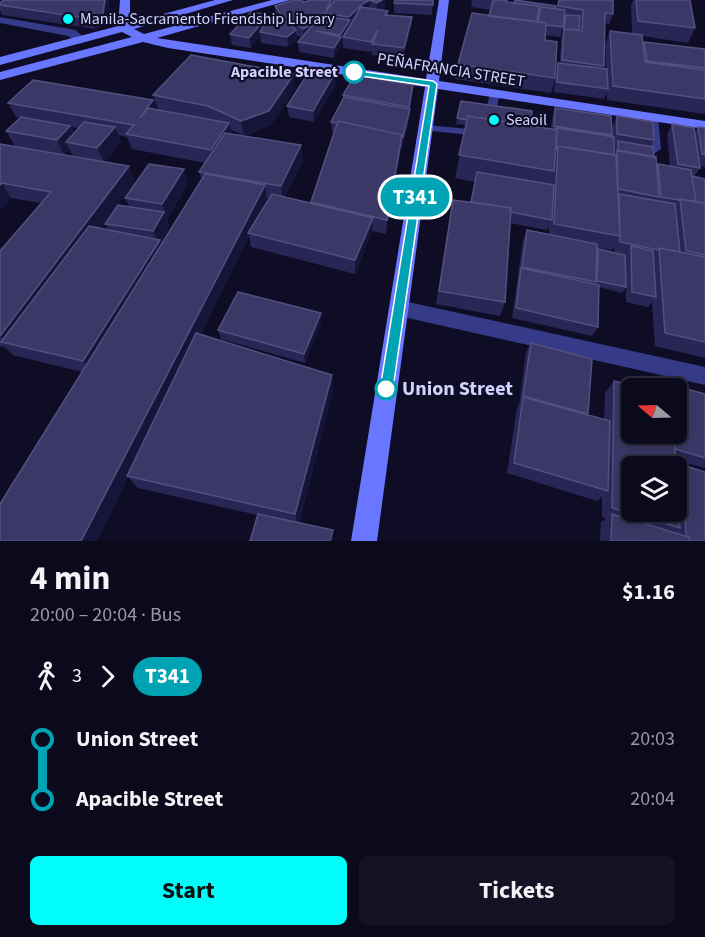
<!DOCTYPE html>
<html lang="en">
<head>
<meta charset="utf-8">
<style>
	:root { --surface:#0b0a1c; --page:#141325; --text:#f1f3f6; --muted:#9a9aa3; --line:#2b2b3b; --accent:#00fdfa }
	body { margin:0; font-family:"Source Sans 3",sans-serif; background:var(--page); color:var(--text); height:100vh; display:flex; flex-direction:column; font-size:22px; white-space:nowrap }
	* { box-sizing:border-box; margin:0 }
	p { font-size:20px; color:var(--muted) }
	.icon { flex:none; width:33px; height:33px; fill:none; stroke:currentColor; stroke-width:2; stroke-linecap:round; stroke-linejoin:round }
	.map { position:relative; height:541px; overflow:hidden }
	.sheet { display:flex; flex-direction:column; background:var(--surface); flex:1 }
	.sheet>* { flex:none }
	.badge { padding:0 12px; border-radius:20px; font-size:21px; line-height:39px }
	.needle { width:39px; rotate:289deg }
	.controls { position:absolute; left:621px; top:378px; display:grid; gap:12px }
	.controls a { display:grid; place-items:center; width:66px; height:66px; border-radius:9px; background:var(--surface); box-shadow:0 3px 15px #0003,0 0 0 2px var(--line); font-size:30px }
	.map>.badge { position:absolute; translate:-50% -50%; box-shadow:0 0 0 3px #fff }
	.legs { display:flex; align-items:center; gap:9px; height:66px; padding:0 30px; font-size:20px }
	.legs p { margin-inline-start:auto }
	.overview { display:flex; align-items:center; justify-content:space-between; height:102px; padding:0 30px }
	h1 { font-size:33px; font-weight:700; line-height:45px }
	.primary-button { display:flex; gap:12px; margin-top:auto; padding:12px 30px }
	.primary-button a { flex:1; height:69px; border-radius:9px; background:var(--accent); color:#111; font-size:24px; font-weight:700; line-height:69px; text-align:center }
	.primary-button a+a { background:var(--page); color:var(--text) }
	ul { padding:0 30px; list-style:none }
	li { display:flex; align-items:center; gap:21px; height:60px; font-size:22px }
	li i { display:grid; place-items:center; width:9px; height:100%; margin:0 8px; background:currentColor }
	li i::after { content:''; width:15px; height:15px; margin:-8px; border:4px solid; border-radius:50%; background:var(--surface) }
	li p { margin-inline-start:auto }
	li:first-child i { background:linear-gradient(#0000 50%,currentColor 0) }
	li:last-child i { background:linear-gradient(currentColor 50%,#0000 0) }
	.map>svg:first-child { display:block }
</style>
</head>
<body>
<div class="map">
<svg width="705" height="541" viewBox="0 0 705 541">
	<rect width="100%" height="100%" fill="#0f0d26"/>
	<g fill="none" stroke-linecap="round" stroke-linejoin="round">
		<path fill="#353b88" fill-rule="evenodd" d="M495,90L500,93L496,111L491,114L486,111L490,93Z
			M653,114L658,117L661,149L655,153L649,149L648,117Z
			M426,125L480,130L485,133L480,136L422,130V126Z"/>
		<path fill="#353b88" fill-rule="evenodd" d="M0,17L76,30L86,40L80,44L68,36L0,23Z
			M399,300L705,367V385L399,316L392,313L390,308L392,303Z"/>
		<path fill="#6976ff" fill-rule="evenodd" d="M120,0H130V23L215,0H233L134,29L144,34L272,0H290L157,38L426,79L439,0H449L439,81L705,121V129L438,89L377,541H351L425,87L168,48L143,42L0,80V72L132,37L122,32L0,65V57L118,26Z"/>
	</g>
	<path fill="#292555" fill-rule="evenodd" d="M4,0L106,23L95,29L2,15L0,10V3Z
		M313,0H333L334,2L385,0V8L382,10L388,11V15L412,17L411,27L403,58L372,55V50L371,52L343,48V41L334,58L299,52L298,42L301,38L297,35V40L288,47L261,43L260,36L251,48L232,45L230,34L263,14L265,24L277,18L276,16L275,6Z
		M433,0L432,15L394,13V3Z
		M472,0H508L507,2L556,9L558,0H613V14L609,24L605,23L604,66L603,68L606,69L605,45L610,31L632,33L631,6L633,0H690L695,28L688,43L642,36L643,44L644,42L705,68V114L607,100V92L604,99L554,92L555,80L551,93L455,79L458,64L489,16L491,10L471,7ZM564,18H565L561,39L560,63H558L556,71L545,40V35L560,37L563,27Z
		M336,71L337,82L314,122L289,117L287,106Z
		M295,88L271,125L245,136L301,145L303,160L285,197L311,203L334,133L332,132L331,122L343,98V95H412L409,120L402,148H401L386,234L372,231L355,274L251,247L249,236L200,335L333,390L299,523L333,530V538L257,515L138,488L128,477L97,541L82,372L13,355L6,348L0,346V251L41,203L11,198L0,210V144L15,146L6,131L20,118L16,117L8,103L158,110L153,95ZM71,127L78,128L74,133ZM231,130L243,135L232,134ZM118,135L127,137L132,149L205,163L199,172L202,180L162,244L161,242L169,226L167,219L188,184L184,169L125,198L129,206L105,224L108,229L100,228L135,181L104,162L121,142ZM69,149L73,156L64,155ZM267,198H269L259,215L267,199Z
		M461,101L531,126L551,129L552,119L555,108L612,135L611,137H612V127L617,116L654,140L651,146L656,167L658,164L670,166L667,135L672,124L694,133L698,127L705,128V167L700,166V168L694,177L705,179V358L655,346L652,302L648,307L626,302L625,262L626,287L622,293L599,287L598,327L592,336L512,318L523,240L527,230L549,234V226L547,230L510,223L505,302L500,316L436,304L453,200L471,202L475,182L455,178L466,125L456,124ZM614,247V252L626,255L625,257L598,249L597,252V248L612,250Z
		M321,313V323L305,363L221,339L218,330Z
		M531,343L588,415L604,420L605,393L614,381L676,434V388H670L673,385L705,394V468L676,460V470L683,465L705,541H600L601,522L606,519L602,517V496L597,501L507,473L517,408L519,405L526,352Z"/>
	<path fill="#17143a" d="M105,0H110L106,23L95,29L91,19Z
		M370,0V10L343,37V41L341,47L334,58V48L349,22V17L364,3Z
		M382,0H385V8L376,13L377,3Z
		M263,14L265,25L260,32V36L251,48L249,38L258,20Z
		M412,17L411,27L403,58L404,48Z
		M315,22L304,40L303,29Z
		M296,30L297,40L288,47L287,37Z
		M336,71L337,82L314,122L313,111Z
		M294,74L295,88L271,125L244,136L241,121Z
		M413,85L409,120L402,148L403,137L409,114Z
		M153,100L158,114L140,118Z
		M229,123L233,137L214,164L211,150Z
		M70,126L77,140L66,142L69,149L64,155L57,140Z
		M115,127L121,142L104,162L97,148Z
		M402,135L400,150L386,234L387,220Z
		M301,145L303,160L283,201L281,186Z
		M129,166L135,181L15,345L6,343L0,336Z
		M184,169L188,184L167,219L162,204Z
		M2,183L11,198L0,210V185Z
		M265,185L267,199L250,233H248L249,236L129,476H127L128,477L97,541H81Z
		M164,212L169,226L161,242L166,254L93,374L83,361L158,243L153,231Z
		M373,218L372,233L355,274V260Z
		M321,313V323L305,363L304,354Z
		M332,375L333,390L298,525L295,514Z
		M333,530V541H330Z"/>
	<path fill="#3b3867" stroke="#53507f" stroke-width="1.5" d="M4,0H105L103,13L91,19L0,5V3Z
		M294,0H302L303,2L313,0H331L326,11L335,0H382L377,3L370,0L364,3L349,17L324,13L323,16L350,20L340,35L316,31L341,37L334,48L298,42L315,22L303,29L280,13L275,6Z
		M395,0H433V5L394,3Z
		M493,0H507L506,2L539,6L537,22L489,16Z
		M515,0L556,6V9L541,7L540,11L539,10V6L514,3Z
		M559,0H613V14L605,13L604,66L562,60L564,29L582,31L583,10L558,6Z
		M636,0H690L695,28L638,21Z
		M361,7L388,11L385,15L412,17L404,48L372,44L378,30L371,42L343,37Z
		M541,7L565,10L563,27L546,25V23L538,22Z
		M251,12L263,14L258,20L263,21L249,38L230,34Z
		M472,13L546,23L545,40L557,42L555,78L458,64Z
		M566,15L580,16L579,30L564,29V30Z
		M281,17L296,30L287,37L260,32L267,20Z
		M610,31L642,35L645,62L705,70V99L613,86Z
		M644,42L704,49L705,55V68L647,61Z
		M191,55L294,74L269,111L241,121L208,106L153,95Z
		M558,63L607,69L608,89L557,82Z
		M312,67L336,71L313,111L287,106Z
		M355,75L413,85L409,107L343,95Z
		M33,80L153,100L140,118L148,108L229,123L211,150L126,134L134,125L8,103Z
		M344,97L410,109L403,137H401L402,135L338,121L337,123L331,122Z
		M461,101L532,111L531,126L468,116L467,120L457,118Z
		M555,108L611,116L612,135L554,126Z
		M468,116L557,130L554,171L459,155Z
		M617,116L653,122L654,140L617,134Z
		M21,117L70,126L57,140L6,131Z
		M338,121L402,135L387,220L311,202Z
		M84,122L115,127L97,148L66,142Z
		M672,124L694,128L700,168L678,164Z
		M698,127L705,128V155L702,154Z
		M556,128L614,137V155L558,146L557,149L556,148L557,130H556Z
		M225,133L301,145L281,186L199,172Z
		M618,141L653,147L654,157L618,151Z
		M0,144L129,166L0,336V251L51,192L2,183L0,185Z
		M558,146L616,155L620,236L554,224Z
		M617,150L656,157L659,197L618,189Z
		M149,164L184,169L162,204L125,198Z
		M658,164L691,170L696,202L680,199L679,200L661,197Z
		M477,172L554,185L552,220L510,212L511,208L471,202Z
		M205,174L265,185L81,541H0V504Z
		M692,176L705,179V203L696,202Z
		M272,194L373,218L355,260L248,233Z
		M619,194L675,204L680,252L659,248L658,250L620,242Z
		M680,199L705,203V255L686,251Z
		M453,200L511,208L505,302L439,291Z
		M118,205L164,212L153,231L105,224Z
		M89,226L160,240L83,361L1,342Z
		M527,230L597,244L596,282L522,267Z
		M631,246L653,251L656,297L632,292Z
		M659,248L705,257V342L665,333Z
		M598,249L625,255L626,287L597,281Z
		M521,268L599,285L598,327L516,308Z
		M238,292L321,313L304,354L218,330Z
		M196,333L332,375L295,514L127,476Z
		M531,343L592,359L588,414L523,396Z
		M614,381L644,388H632V434H674L676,466H632V512H676V473L680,528L612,508Z
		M673,385L705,394V458L675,449V434H676V388H673Z
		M523,397L610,421L608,491L514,463Z
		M683,465L705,472V541H689V537L686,536Z
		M258,514L333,530L330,541H250Z
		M612,514L689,537V541H611Z"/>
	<path fill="#00a3b4" stroke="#fff" stroke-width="1.5" d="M351,70L433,81L437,84L393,389L391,394L386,396L382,394L380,389L429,86L354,75L351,74Z"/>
	<g fill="#00fdfa" stroke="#0f0d26" stroke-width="2">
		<circle cx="68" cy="19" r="6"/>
		<circle cx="494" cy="120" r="6"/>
	</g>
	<g fill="#fff" stroke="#00a3b4" stroke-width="3">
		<circle cx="354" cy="72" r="10"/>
		<circle cx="386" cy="389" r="10"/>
	</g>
	<g text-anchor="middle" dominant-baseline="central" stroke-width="4.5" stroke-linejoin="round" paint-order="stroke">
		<g font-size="16" fill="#d2d2ff" stroke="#0f0d26" text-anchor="start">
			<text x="80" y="19">Manila-Sacramento Friendship Library</text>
			<text x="506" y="120">Seaoil</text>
		</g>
		<g font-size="16" fill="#d2d2ff" stroke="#0f0d26">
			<text transform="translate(451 70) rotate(9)">PEÑAFRANCIA STREET</text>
		</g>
		<g font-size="16" font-weight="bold" fill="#d2d2ff" stroke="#0f0d26" text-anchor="end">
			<text x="338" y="72">Apacible Street</text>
		</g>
		<g font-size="20" font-weight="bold" fill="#d2d2ff" stroke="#0f0d26" text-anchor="start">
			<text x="402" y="389">Union Street</text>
		</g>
	</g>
</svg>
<div class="controls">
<a><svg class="needle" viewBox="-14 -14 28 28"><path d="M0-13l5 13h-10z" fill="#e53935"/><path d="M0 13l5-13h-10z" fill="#9a9aa3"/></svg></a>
<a><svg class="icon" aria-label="layers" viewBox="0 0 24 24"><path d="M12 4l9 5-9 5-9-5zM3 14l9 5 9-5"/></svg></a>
</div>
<b class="badge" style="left:415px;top:197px;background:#00a3b4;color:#fff">T341</b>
</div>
<section class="sheet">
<div class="overview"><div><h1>4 min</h1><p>20:00 – 20:04 · Bus</p></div><b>$1.16</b></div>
<div class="legs"><svg class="icon" aria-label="walk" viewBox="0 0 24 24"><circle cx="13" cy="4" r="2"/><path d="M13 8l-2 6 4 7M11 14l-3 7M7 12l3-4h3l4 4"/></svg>3<svg class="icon" aria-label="forward" viewBox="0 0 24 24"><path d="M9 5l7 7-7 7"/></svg><b class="badge" style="background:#00a3b4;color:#fff">T341</b></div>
<ul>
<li><i style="color:#00a3b4"></i><b>Union Street</b><p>20:03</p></li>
<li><i style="color:#00a3b4"></i><b>Apacible Street</b><p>20:04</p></li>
</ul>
<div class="primary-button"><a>Start</a><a>Tickets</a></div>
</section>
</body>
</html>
